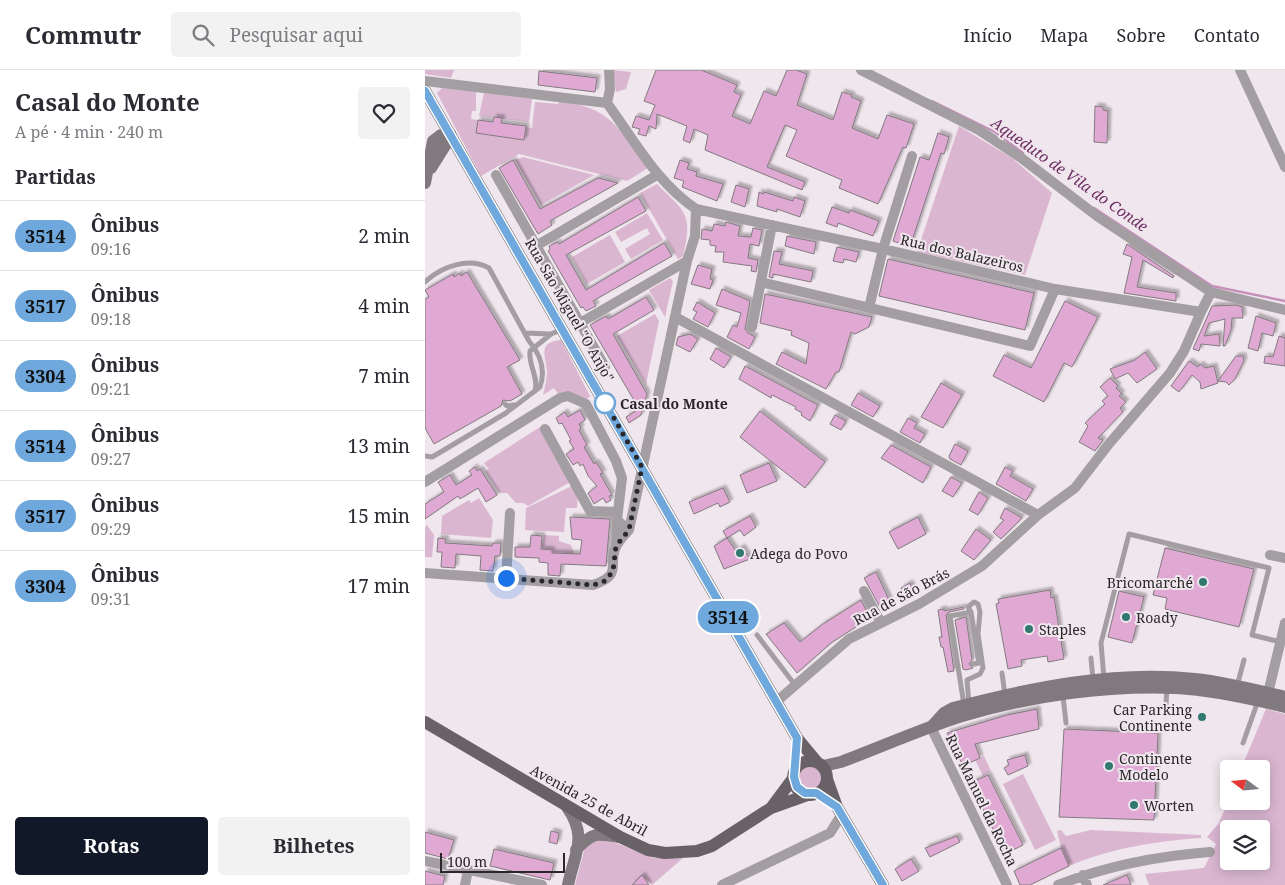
<!DOCTYPE html>
<html lang="pt">
<head>
<meta charset="utf-8">
<style>
	:root { --surface:#fff; --page:#f2f2f3; --text:#2b2b33; --muted:#7c7c81; --line:#e1e1e2; --accent:#111827 }
	body { margin:0; font-family:"Noto Serif",serif; background:var(--page); color:var(--text); height:100vh; display:flex; flex-direction:column; font-size:19px; white-space:nowrap }
	* { box-sizing:border-box; margin:0 }
	p { font-size:16px; color:var(--muted) }
	.icon { flex:none; width:28px; height:28px; fill:none; stroke:currentColor; stroke-width:2; stroke-linecap:round; stroke-linejoin:round }
	.map { position:relative; flex:1; overflow:hidden }
	.drawer { display:flex; flex-direction:column; background:var(--surface); width:425px }
	.drawer>* { flex:none }
	.badge { padding:0 10px; border-radius:16px; font-size:18px; line-height:32px }
	.needle { width:32px; rotate:286deg }
	.controls { position:absolute; left:795px; top:690px; display:grid; gap:10px }
	.controls a { display:grid; place-items:center; width:50px; height:50px; border-radius:5px; background:var(--surface); box-shadow:0 2px 12px #0003; font-size:25px }
	.scale { position:absolute; left:15px; bottom:12px; width:125px; box-sizing:border-box; padding-left:5px; border:2px solid #2a272a; border-top:0; font-size:14px; line-height:18px; white-space:nowrap; color:#2a272a; -webkit-text-stroke:4px #f0e6ed; paint-order:stroke }
	.you { position:absolute; width:25px; height:25px; margin:-12px; border:4px solid #fff; border-radius:50%; background:#1a73e8; box-shadow:0 0 0 8px #1a73e833 }
	.map>.badge { position:absolute; translate:-50% -50%; box-shadow:0 0 0 2px #fff }
	h2 { padding:0 15px; font-size:19px; line-height:45px }
	.round { display:grid; place-items:center; flex:none; width:52px; height:52px; border-radius:5px; background:var(--page) }
	.headline { display:flex; align-items:center; justify-content:space-between; height:85px; padding:0 15px }
	h1 { font-size:24px; font-weight:700; line-height:38px }
	.cta { display:flex; gap:10px; margin-top:auto; padding:10px 15px }
	.cta a { flex:1; height:58px; border-radius:5px; background:var(--accent); color:#fff; font-size:20px; font-weight:700; line-height:58px; text-align:center }
	.cta a+a { background:var(--page); color:var(--text) }
	ul { padding:0; list-style:none }
	li { display:flex; align-items:center; gap:15px; height:70px; padding:0 15px; border-top:1px solid var(--line) }
	li div { flex:1 }
	li b { display:block; font-size:19px }
	li em { font-style:normal }
	li .badge { min-width:55px; font-weight:700; text-align:center }
	header { display:flex; align-items:center; gap:30px; box-sizing:border-box; height:70px; padding:0 25px; background:var(--surface); border-bottom:1px solid var(--line) }
	header strong { font-size:24px }
	nav { display:flex; gap:28px; margin-inline-start:auto; font-size:18px }
	.search { width:350px; height:45px; background:var(--page); display:flex; align-items:center; gap:12px; box-sizing:border-box; padding:0 18px; border-radius:5px; color:var(--muted); font-size:19px }
	main { display:flex; flex:1; min-height:0 }
	.map>svg:first-child { display:block }
</style>
</head>
<body>
<header>
<strong>Commutr</strong>
<div class="search"><svg class="icon" aria-label="search" viewBox="0 0 24 24"><circle cx="10" cy="10" r="6"/><path d="M15 15l6 6"/></svg>Pesquisar aqui</div>
<nav><a>Início</a><a>Mapa</a><a>Sobre</a><a>Contato</a></nav>
</header>
<main>
<section class="drawer">
<div class="headline"><div><h1>Casal do Monte</h1><p>A pé · 4 min · 240 m</p></div><a class="round"><svg class="icon" aria-label="heart" viewBox="0 0 24 24"><path d="M12 20l-8-8c-3-5 5-10 8-4 3-6 11-1 8 4z"/></svg></a></div>
<h2>Partidas</h2>
<ul>
<li><span class="badge" style="background:#6fa8dc;color:#111">3514</span><div><b>Ônibus</b><p>09:16</p></div><em>2 min</em></li>
<li><span class="badge" style="background:#6fa8dc;color:#111">3517</span><div><b>Ônibus</b><p>09:18</p></div><em>4 min</em></li>
<li><span class="badge" style="background:#6fa8dc;color:#111">3304</span><div><b>Ônibus</b><p>09:21</p></div><em>7 min</em></li>
<li><span class="badge" style="background:#6fa8dc;color:#111">3514</span><div><b>Ônibus</b><p>09:27</p></div><em>13 min</em></li>
<li><span class="badge" style="background:#6fa8dc;color:#111">3517</span><div><b>Ônibus</b><p>09:29</p></div><em>15 min</em></li>
<li><span class="badge" style="background:#6fa8dc;color:#111">3304</span><div><b>Ônibus</b><p>09:31</p></div><em>17 min</em></li>
</ul>
<div class="cta"><a>Rotas</a><a>Bilhetes</a></div>
</section>
<div class="map">
<svg width="860" height="815" viewBox="0 0 860 815">
	<defs>
		<filter id="shadow"><feDropShadow dx="3" dy="-3" stdDeviation="1" flood-color="#0004"/></filter>
	</defs>
	<rect width="100%" height="100%" fill="#f0e6ed"/>
	<path fill="#dab6d1" fill-rule="evenodd" d="M0,0H29L26,8L0,4Z
		M188,0L206,2L201,19L191,22Z
		M17,18L51,22V41H47L46,49L53,50L51,63L99,70L101,57L107,58L110,32L133,34L135,31C185,37 196,60 223,98L202,111L94,84L56,106L12,23Z
		M59,23L107,29L104,52L54,46Z
		M534,56L587,88L627,123L600,205L492,182Z
		M98,87L169,105L116,135L90,90Z
		M232,114C261,143 268,143 258,186L253,189L215,123Z
		M222,143L238,170L206,189L200,179L225,164L222,158L196,172L190,162Z
		M185,165L200,192L162,214L147,187Z
		M245,208L248,211L240,247L224,220Z
		M230,244L234,251L221,314L192,266Z
		M136,270L165,326L161,330L146,322L133,324L129,318L118,325C120,317 122,309 122,301C120,284 113,272 136,270Z
		M115,357L147,411L103,436L99,433H91L82,423H75L60,401L64,399L59,393Z
		M147,416L153,425L152,438H141L139,462L100,460L101,438Z
		M54,428L68,450L66,468L16,464L17,446L44,430L46,433Z
		M2,455L9,465L7,487H0V457Z
		M119,465L134,466V471L146,475L149,483L146,485L127,483V480L116,479Z
		M841,639L860,644V815H724L720,804L779,798L791,774L782,767L794,753L804,729V731H836V699H816ZM804,759H836V791H804Z
		M559,686L566,701L558,706L550,690Z
		M373 708a12 12 0 1 1 24 0a12 12 0 1 1-24 0Z
		M598,704L631,770L610,780L578,714Z
		M636,760L641,766L666,760L776,765V768C732,771 686,778 644,796L636,778L632,761Z
		M181,769L229,788H258L227,815L217,806L207,815H150L160,777L165,771Z"/>
	<g fill="none" stroke-linecap="round" stroke-linejoin="round">
		<path stroke="#c590b9" stroke-width="2.5" d="M507,31L570,62L598,83
			M669,138L787,216L860,231"/>
	</g>
	<path fill="#dfa9d3" stroke="#837a80" filter="url(#shadow)" d="M231,0H276L312,15L309,22L316,25L307,46L325,54L339,21L351,26L362,0H371L382,4L372,35L408,50L417,22L427,25L426,27L436,31L427,58L453,69L462,45L489,54L481,78L478,77L453,134L414,118L417,110L361,86L372,60L360,55L342,97L380,112L377,120L280,80L283,65L269,59L265,73L258,70L262,56L232,44L231,59L224,56L221,66L213,64L215,59L207,57L211,46L224,50L230,35L219,31Z
		M114,1L172,8L170,22L113,15Z
		M670,36L678,37V40L683,41L682,73L669,72Z
		M69,47L77,48L76,53L101,56L99,70L51,63L53,50L68,52Z
		M513,63L524,67L519,84L516,83L485,177L468,171L495,87L504,90Z
		M88,90L115,139L173,108L193,113L125,151L127,155L113,164L74,98Z
		M255,90L264,93L262,99L272,102L271,106L298,114L292,131L257,117L259,111L249,108Z
		M311,115L324,119L320,137L306,132Z
		M334,122L338,124L339,122L368,131L369,127L380,131L375,147L352,139V142L332,136Z
		M213,127L221,141L141,185L161,220L239,173L247,186L168,231L171,236L161,241L158,237L156,238L123,181L125,179L124,176L132,172L134,174Z
		M407,137L424,143L425,140L454,151L448,166L413,153L412,157L401,153Z
		M301,152L315,156L313,166L326,167L328,158L337,160L334,176L325,174L323,188L333,190L331,202L326,201L327,196L298,192L299,182H290L291,176L285,175V170L276,169L277,159L287,161L289,154L300,156Z
		M362,166L391,172L389,184L360,176Z
		M702,174L749,206L748,208L718,190L712,217L751,223V231L699,223L707,187L698,184Z
		M412,177L434,182L431,192L419,189L418,193L408,191Z
		M349,181L357,182L354,194L388,201L386,212L348,204V208L344,207Z
		M463,189L609,223L600,260L454,226Z
		M273,195L287,199L285,209L288,210L285,219L266,214Z
		M42,202L95,290L82,297L97,324L85,331L78,330L76,336L9,374L0,358V229L4,227L0,220L28,204L29,207L35,203L36,206Z
		M297,219L325,231L320,259L323,263L330,267L324,279L302,267L308,255L312,257L316,243L291,235Z
		M340,224L447,247L444,257L430,264L426,262L414,302H411L401,319L351,294L357,282L381,294L384,273L366,265L367,261L335,253Z
		M221,227L229,240L188,264L222,324L216,345L204,353L201,347L214,339L165,255L181,246L183,249Z
		M640,231L673,247L647,297L639,293L619,332L568,306L579,285L606,298Z
		M272,232L290,243L283,257L268,249L272,242L268,240Z
		M811,235L817,237L818,248H807L806,260L800,276H798L800,249L784,253L779,266L794,264L795,276L776,274L774,281L768,279L787,236Z
		M831,246L851,253L848,266L837,263L833,281L823,278Z
		M265,264L273,269L265,282L251,275L253,267Z
		M854,266L860,268V296L839,293L840,286L848,287Z
		M291,278L306,287L299,298L285,289Z
		M720,282L732,299L712,313L703,303L690,309L685,299L710,290Z
		M811,286H818L819,291L810,309L804,315L801,312L793,311Z
		M764,291L773,297L775,294L780,298L789,296L793,313L776,319L775,312L767,305L754,322L746,316Z
		M320,296L393,335L385,351L376,345L377,343L370,339L371,337L347,325L346,328L314,309Z
		M685,308L693,316L691,318L697,324L694,326L701,332L695,338L698,342L673,368L678,370L670,381L654,372L663,356L660,353L680,334L677,331L683,326L675,317Z
		M516,313L537,325L518,358L496,347Z
		M433,323L455,336L448,347L426,335Z
		M155,340L160,350L154,354L156,358L154,360L162,375L159,377L169,394L171,392L178,403L175,404L187,425L184,426L186,430L181,433L178,428L169,434L163,423L172,416L163,406L158,394L155,396L153,392L148,395L141,384L149,379L144,371L146,370L137,353L134,354L131,348L140,342L143,347Z
		M335,341L400,392L380,418L315,367Z
		M410,345L421,351L416,360L405,354Z
		M483,348L492,353L489,358L500,364L495,373L475,362Z
		M530,374L543,381L536,395L525,389L524,386Z
		M466,375L506,397L498,413L456,388Z
		M344,393L352,411L322,423L315,405Z
		M50,397L52,401L55,399L72,425L61,432L53,418L35,429L33,426L0,449V434L19,422L13,412L25,405L31,415L47,405L44,401Z
		M580,397L588,401L585,406L608,419L601,431L571,414Z
		M526,407L537,413L528,427L517,421Z
		M298,418L305,432L295,437L293,433L269,444L264,432Z
		M554,422L563,428L553,445L544,440Z
		M580,438L597,448L576,469L568,462L579,450L575,448Z
		M325,446L331,457L319,466L315,460L302,468L298,461Z
		M145,447L185,449L181,496L136,494L135,506L123,505V493L114,492V488L90,487V477H105L106,465L117,466L116,479L127,480V483L155,484L157,470L147,469Z
		M493,447L501,464L473,479L464,462Z
		M551,459L566,470L549,490L536,481Z
		M13,468L21,469L20,473L67,476L68,473H76L75,486H70L68,501L55,500L56,486L31,484L30,498L16,497L17,482H12Z
		M302,468L311,481L317,477L325,489L299,499L289,476Z
		M740,478L829,499L814,557L740,539L742,528L728,525Z
		M451,502L467,536L457,541L439,508Z
		M485,513L491,525L482,530L476,518Z
		M625,520L626,528L629,527L639,589L623,592L622,586L596,590L597,596L583,599L571,534L574,533L573,529Z
		M694,521L719,527L707,573L683,567Z
		M436,530L445,548L406,573L372,603L341,564L359,553L375,572L398,554Z
		M539,537V539L524,542L521,545L529,601L523,602L518,577H516L514,567H517L513,540L519,539V541Z
		M541,547L547,590L544,594L548,598L541,600L538,599L530,550Z
		M612,639L614,659L550,674L555,688L538,696L522,663L582,645Z
		M639,659L733,663L729,750L634,747Z
		M600,685L603,696L583,705L579,698L584,695L582,690Z
		M563,705L598,775L580,784L545,713Z
		M126,761L134,763L132,774L124,772Z
		M0,762L29,770L23,789L0,783Z
		M532,766L535,772L505,787L500,778Z
		M636,778L644,796L605,815H595L589,801Z
		M69,779L129,793L125,810L65,796Z
		M486,789L494,801L477,811L470,799Z
		M0,801L20,806L18,815H0Z
		M217,805L224,815H207Z
		M702,805L706,815H678Z"/>
	<g fill="none" stroke-linecap="round" stroke-linejoin="round">
		<path stroke="#a39ea1" stroke-width="5" d="M0,212C17,196 44,187 64,198L104,271C115,284 121,300 115,317L81,343L14,383L7,387L0,386
			M100,263L125,264
			M110,321C114,307 103,295 105,281L126,264L138,259
			M80,334L82,336L89,335
			M332,565L370,615
			M666,588L668,610
			M577,603L580,625
			M679,609L676,573L704,464L844,498L827,565L856,572
			M812,616L819,590
			M638,626L641,653
			M544,634L542,610L555,604L558,598L553,564L555,542L553,534L549,532L543,537L546,542L554,593L548,594
			M741,634L742,618
			M539,635L525,546L546,542
			M818,673L833,631"/>
		<path stroke="#a39ea1" stroke-width="10" d="M184,0L185,19L182,33C209,70 232,113 271,139L458,179L630,219L776,242L786,222
			M436,0L554,60L595,87L672,146L786,222L860,240
			M815,0L860,97
			M0,11L182,33
			M71,105L180,297
			M111,176L232,105
			M336,212L605,276L630,219
			M444,238L458,179L487,86
			M252,248L613,445
			M155,253L262,191
			M327,257L347,155
			M120,359L165,441L193,442
			M0,412L135,328L143,326L161,334L191,391L197,408L192,450L204,460
			M191,476L192,450
			M845,485L860,488
			M0,503L168,515C200,504 181,494 192,475C195,470 200,464 204,460L262,191L270,166L271,139
			M81,509L85,443
			M439,521L456,553
			M843,623L860,553
			M352,631L424,569L494,534L557,496L613,445L650,418L683,375L745,303L759,281L776,242
			M506,657L582,815
			M0,791L117,815
			M658,805L662,815
			M40,815L43,800
			M297,815L405,763L417,744
			M633,815C684,795 732,786 785,782"/>
		<path stroke="#807a7f" stroke-width="12" d="M6,98L26,66
			M0,113L8,71L16,65L25,64
			M508,655L519,643L528,638C605,618 689,600 770,609C800,612 830,620 860,627
			M398,696L416,692C456,677 496,659 537,646C605,626 681,615 751,618C788,620 824,628 860,637
			M142,737C163,767 150,782 143,815
			M151,780C167,762 172,763 194,767"/>
		<path stroke="#686166" stroke-width="12" d="M0,21L372,668L392,692
			M0,652L195,767L223,780L240,783L272,781L287,776L346,738L385,724
			M368 708a17 17 0 1 1 34 0a17 17 0 1 1-34 0Z
			M402,709L412,737L458,815
			M346,738L369,707"/>
	</g>
	<g fill="none" stroke-linecap="round" stroke-linejoin="round">
		<g stroke="#fff" stroke-width="11">
			<path id="line" d="M0,21L372,668L369,707L372,717L380,723H391L412,737L458,815"/>
		</g>
		<use href="#line" stroke="#6fa8dc" stroke-width="8"/>
		<path stroke="#2a272a" stroke-width="5" stroke-dasharray="0 9" d="M81,508L168,515L180,511L188,501L191,476L204,460L217,397L178,329L180,333"/>
	</g>
	<circle fill="#fff" stroke="#6fa8dc" stroke-width="2.5" cx="180" cy="333" r="10"/>
	<g fill="#317870" stroke="#f0e6ed" stroke-width="2">
		<circle cx="315" cy="483" r="5"/>
		<circle cx="778" cy="512" r="5"/>
		<circle cx="701" cy="547" r="5"/>
		<circle cx="604" cy="559" r="5"/>
		<circle cx="777" cy="647" r="5"/>
		<circle cx="684" cy="696" r="5"/>
		<circle cx="709" cy="735" r="5"/>
	</g>
	<g text-anchor="middle" dominant-baseline="central" stroke-width="4" stroke-linejoin="round" paint-order="stroke">
		<g font-size="14" fill="#2a272a" stroke="#f0e6ed">
			<text transform="translate(537 183) rotate(13)">Rua dos Balazeiros</text>
			<text transform="translate(145 240) rotate(60)">Rua São Miguel "O Anjo"</text>
			<text transform="translate(476 526) rotate(-28)">Rua de São Brás</text>
			<text transform="translate(164 730) rotate(29)">Avenida 25 de Abril</text>
			<text transform="translate(557 730) rotate(64)">Rua Manuel da Rocha</text>
		</g>
		<g font-size="14" font-weight="bold" fill="#2a272a" stroke="#f0e6ed" text-anchor="start">
			<text x="195" y="333">Casal do Monte</text>
		</g>
		<g font-size="14" fill="#2a272a" stroke="#f0e6ed" text-anchor="start">
			<text x="325" y="483">Adega do Povo</text>
			<text x="768" y="512" text-anchor="end">Bricomarché</text>
			<text x="711" y="547">Roady</text>
			<text x="614" y="559">Staples</text>
			<text x="767" y="639" text-anchor="end">Car Parking<tspan x="767" dy="16">Continente</tspan></text>
			<text x="694" y="688">Continente<tspan x="694" dy="16">Modelo</tspan></text>
			<text x="719" y="735">Worten</text>
		</g>
		<g font-size="15" font-style="italic" fill="#6e2e63" stroke="#f0e6ed">
			<text transform="translate(645 104) rotate(35)">Aqueduto de Vila do Conde</text>
		</g>
	</g>
</svg>
<div class="controls">
<a><svg class="needle" viewBox="-14 -14 28 28"><path d="M0-13l5 13h-10z" fill="#e53935"/><path d="M0 13l5-13h-10z" fill="#7c7c81"/></svg></a>
<a><svg class="icon" aria-label="layers" viewBox="0 0 24 24"><path d="M12 4l9 5-9 5-9-5zM3 14l9 5 9-5"/></svg></a>
</div>
<div class="scale">100 m</div>
<div class="you" style="left:81px;top:508px"></div>
<b class="badge" style="left:303px;top:547px;background:#6fa8dc;color:#111">3514</b>
</div>
</main>
</body>
</html>
